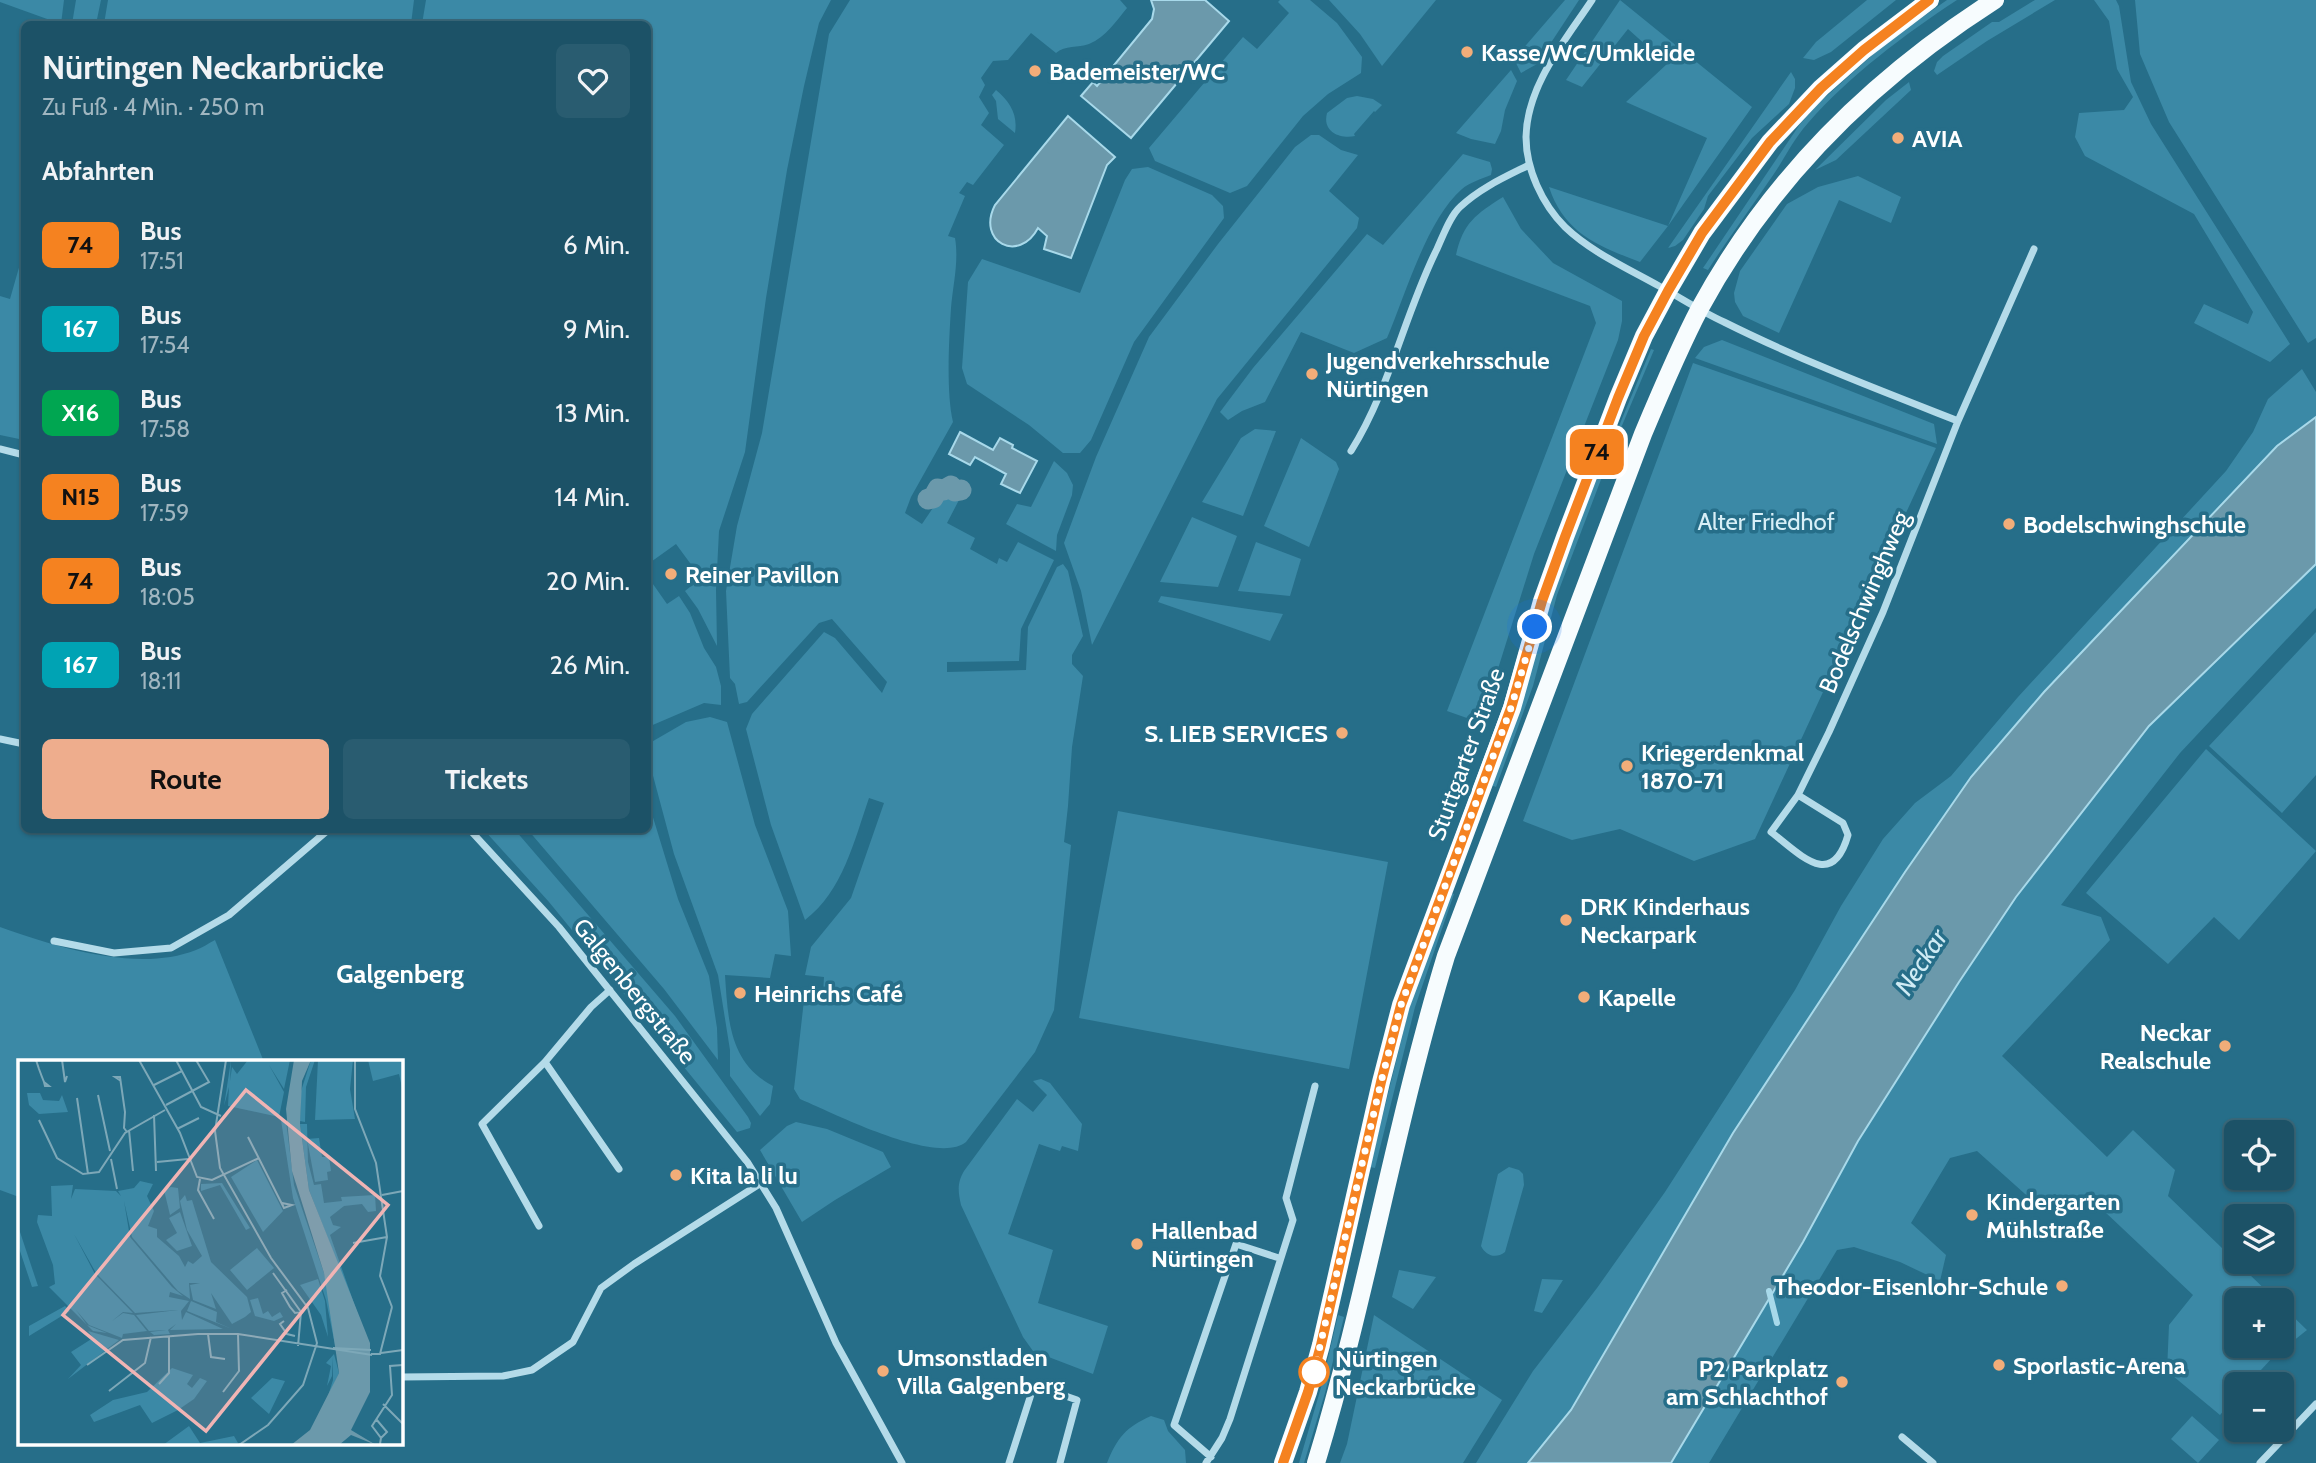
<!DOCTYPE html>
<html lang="de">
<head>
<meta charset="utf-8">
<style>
	:root { --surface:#1c5267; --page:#295c70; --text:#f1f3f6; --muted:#a0b6c0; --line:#3a697b; --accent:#eead8d }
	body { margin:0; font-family:Cabin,sans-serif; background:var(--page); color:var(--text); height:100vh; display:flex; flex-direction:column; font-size:26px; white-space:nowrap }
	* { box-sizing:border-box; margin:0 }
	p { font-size:23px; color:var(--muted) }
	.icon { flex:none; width:38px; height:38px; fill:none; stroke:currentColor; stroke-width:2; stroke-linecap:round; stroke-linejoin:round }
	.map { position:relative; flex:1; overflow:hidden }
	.panel { position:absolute; left:21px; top:21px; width:630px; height:812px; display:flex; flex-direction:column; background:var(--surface); border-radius:10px; box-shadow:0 2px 5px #0004,0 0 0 2px var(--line) }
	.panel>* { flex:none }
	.badge { padding:0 14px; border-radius:10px; font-size:24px; line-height:46px }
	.controls { position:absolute; left:2224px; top:1120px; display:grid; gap:14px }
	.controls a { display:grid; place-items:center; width:70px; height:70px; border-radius:10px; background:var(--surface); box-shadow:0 2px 5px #0004,0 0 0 2px var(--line); font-size:35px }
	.you { position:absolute; width:35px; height:35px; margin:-18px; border:5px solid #fff; border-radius:50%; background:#1a73e8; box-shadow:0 0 0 10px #1a73e833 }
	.map>.badge { position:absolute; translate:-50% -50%; box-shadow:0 0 0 4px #fff }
	h2 { padding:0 21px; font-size:26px; line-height:63px }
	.round { display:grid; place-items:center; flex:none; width:74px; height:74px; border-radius:10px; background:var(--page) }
	.head { display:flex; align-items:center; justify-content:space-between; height:119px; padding:0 21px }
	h1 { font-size:33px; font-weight:700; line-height:52px }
	.action { display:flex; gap:14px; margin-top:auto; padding:14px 21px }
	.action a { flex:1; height:80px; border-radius:10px; background:var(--accent); color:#111; font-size:28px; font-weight:700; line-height:80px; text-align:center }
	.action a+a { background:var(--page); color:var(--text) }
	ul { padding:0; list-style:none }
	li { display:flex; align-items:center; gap:21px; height:84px; padding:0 21px }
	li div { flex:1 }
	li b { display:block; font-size:26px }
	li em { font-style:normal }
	li .badge { min-width:77px; font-weight:700; text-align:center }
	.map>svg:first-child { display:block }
</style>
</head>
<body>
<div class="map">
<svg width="2316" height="1463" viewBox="0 0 2316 1463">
	<rect width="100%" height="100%" fill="#266e89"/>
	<path fill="#3b89a6" d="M0,0H64L61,24L0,2Z
		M76,0H101L96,24H72Z
		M108,0H414L411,24H104Z
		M426,0H831L819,23L804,86L787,170L766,298L745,452L719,531L716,590L717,646L698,609L685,591L701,578L676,544L648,564V24H422Z
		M850,0H1120L1127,8C1116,21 1106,37 1089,44C1078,48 1065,45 1056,53L1031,33L1008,60L993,61L981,78L985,85L979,97L989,113L981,125L1004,145L973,185L967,182L959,193L965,196L948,236L955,238C959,262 953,284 951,308C949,340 946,392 953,422L911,497L905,513L922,524L941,496L959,500L947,523L975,538L970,549L997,564L999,558L1007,562L1018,542L1054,560L1021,629L1019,661L947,662V672L1026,670L1028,627L1057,567L1063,564L1068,571L1083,636L1072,655V664L1083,676L1072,747L1068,806L1064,842L1071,845L1054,1010L1035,1052L966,1142C937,1166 833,1113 800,1099L794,1089L805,991L823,994L824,977L805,975L811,947L851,898L884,803L869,798C854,841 843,891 805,920L771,825L746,729L752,714L824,632L835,638L882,693L887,682L832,619L819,623L747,702L739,704L735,684L730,678L726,591L737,526L762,433L829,34Z
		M1280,0H1310L1337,23L1362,57L1361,73L1328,94L1303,116L1247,186L1230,193L1155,161L1149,148L1243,37L1257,49L1289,13L1278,2Z
		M1329,0H1436L1382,66L1360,34Z
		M1565,0H1579L1537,64L1521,73L1514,59Z
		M1620,0L1752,107L1668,226L1640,262C1598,246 1564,233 1549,187L1668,226L1707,138L1626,102L1667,64L1628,29L1582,87L1566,80Z
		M1867,0H1896L1831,52L1814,60L1803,58L1816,42Z
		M1947,0H1957C1904,35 1850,75 1808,123C1792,141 1783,162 1769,181C1749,211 1727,240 1708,270L1703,268L1800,124L1821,101L1887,42Z
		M2035,0H2055L1987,41L1937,75L1934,71L1937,62L1943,56L1992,22H1999Z
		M2094,0H2116L2119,6L2131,82L2151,124L2290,344L2270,362L2194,323L2204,304L2248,324L2253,312L2194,214L2085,156L2075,137L2079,113L2124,110L2133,97L2117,69L2109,21Z
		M2135,0H2316V338L2308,343L2169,122L2140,54Z
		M1511,70L1517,81L1505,110L1501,131L1495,144L1471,139L1456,133Z
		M1791,72L1795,79V88L1789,104L1752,138L1708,196L1704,209L1683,240L1675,246L1668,248Z
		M1909,82L1911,90L1836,160L1815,170L1886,100Z
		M996,90C1010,102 1018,114 1015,133L998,119L996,101L992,95Z
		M1357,96L1373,99L1382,105L1375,112L1374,111L1354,134L1355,136C1340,139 1322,132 1327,113L1347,98Z
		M1311,135H1319L1341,150L1358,155L1329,191L1359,218L1357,228L1217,399L1092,645L1081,591L1064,543L1096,457L1149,337L1218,244L1295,147Z
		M1463,154L1490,162L1492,169L1491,175C1481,179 1469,183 1462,189C1427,219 1405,296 1387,338L1354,353L1301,332L1265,402L1242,411L1228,420L1220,412L1253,368L1367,234L1383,245Z
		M1148,167L1212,195L1223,206L1224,218L1134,342L1091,440L1080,453H1063L1029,425L967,384L962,368L968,282L982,259L1080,293L1125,180L1132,169Z
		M1858,176L1901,197L1891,223L1839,200L1779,333L1743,316L1735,302L1734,293L1740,271L1787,204L1818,187Z
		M1503,197L1521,229L1553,263L1622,301V321L1618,340L1534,554L1481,723L1447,711L1596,323L1590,306L1456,255C1463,223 1476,214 1503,197Z
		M24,250V440L0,435V296L10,299Z
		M1722,340L1934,424L1937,444L1695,358L1704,347Z
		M1651,349L1654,350L1618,435L1557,595L1533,686L1496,787L1491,785L1565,556Z
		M1693,363L1936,448L1755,839L1694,861L1620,829L1572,840L1523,821Z
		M2302,369L2316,392V417L2277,446L2044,692L1971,777L1905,872L1733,1133L1570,1410L1528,1463H1476L1533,1371L1597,1288L1665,1192L1795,990L1841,906L1883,839L1915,803L1951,776L2018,697L2226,471L2253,432L2268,399Z
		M1255,429L1276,431L1243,516L1202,502L1241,438Z
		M1301,438L1336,462L1339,469L1309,547L1264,526Z
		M1054,461L1067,473L1073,485L1072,495L1057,535L1056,551L1006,524L1017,504L1031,507Z
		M1192,517L1237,536L1218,587L1160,582Z
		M1256,542L1301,559L1290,596L1238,591Z
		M2316,564V608L2180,753L2061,905L2101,917L2110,940L2002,1056L2107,1157L2133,1130L2175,1170L2168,1196L2276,1300H2236V1346H2282V1306L2307,1330L2273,1357L2248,1384H2236V1397L2220,1415L2167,1371L2169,1325L2193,1295L2086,1194L2043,1210L1977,1151L1950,1158L1911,1223L1946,1255L1940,1281L1900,1262L1854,1247L1837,1250L1709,1463H1671L1803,1242L1858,1141L1959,982L2016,897L2149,726Z
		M648,577L667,604L679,596L690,613L704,648L716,667L721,686V705L704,703L648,727Z
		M1161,596L1283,614L1270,641L1158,602Z
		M2316,632V775L2282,813L2209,746Z
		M710,717L727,722L755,825L788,911L791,956L775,954L770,978L725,975C728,1019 729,1063 773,1086L770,1104L760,1116L730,1076V1050L718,975L674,854L648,757V744L686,722Z
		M2206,749L2316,851L2239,940L2214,917L2168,964L2086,893Z
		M648,801L678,899L709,976L717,1028L718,1060L664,989L528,830H648Z
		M1118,811L1388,862L1349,1069L1079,1018Z
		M484,830H515L675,1016L748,1117L751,1123L750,1128L737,1132L549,902Z
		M1450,893L1454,894L1415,1007L1375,1168L1370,1167L1408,1013L1427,952Z
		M0,927C56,947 138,973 196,950C202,948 209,943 215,940L264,1062H19V1197L0,1190Z
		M1041,1079L1050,1083L1082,1124L1078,1151L1062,1146L1060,1151L1039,1144L1008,1234L1053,1250L1038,1303L1108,1326L1093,1374L1033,1351L1023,1337L961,1205C958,1191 957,1183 964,1171L1017,1099L1033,1112L1047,1095L1033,1081Z
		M796,1122L827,1129L883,1152L891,1167L835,1200L802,1222L760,1150L787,1126Z
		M1509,1167L1519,1170L1523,1174L1524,1185L1505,1252C1496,1259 1486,1256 1481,1246L1498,1174Z
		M1399,1270L1436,1277L1413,1309L1392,1297Z
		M1542,1279L1563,1280L1542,1313L1534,1311Z
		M1338,1315L1344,1317L1325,1393L1304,1463H1299L1322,1384Z
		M1374,1315L1502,1400L1463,1463H1340L1347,1444Z
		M1151,1416L1164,1420L1168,1431L1185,1450L1186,1463H1107C1117,1438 1126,1427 1151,1416Z
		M2192,1416L2219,1440L2198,1463L2171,1439Z"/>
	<path fill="#6b99ab" stroke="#a8d9ea" stroke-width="2" d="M1151,0H1205L1229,21L1131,138L1081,96L1093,82L1097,86L1152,19L1154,9Z
		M1068,116L1115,157L1107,165L1071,258L1044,249L1047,236L1038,228C1019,264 976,242 995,205Z
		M2316,417V564L2149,726L2016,897L1959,982L1858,1141L1803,1242L1671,1463H1528L1571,1410L1733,1133L1905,872L1971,777L2044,692L2277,446Z
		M960,432L993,450L1000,438L1013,445L1012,448L1037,461L1020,493L1001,484L1006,474L975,457L970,465L949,454Z"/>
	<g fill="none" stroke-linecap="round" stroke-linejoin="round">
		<path stroke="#a8d9ea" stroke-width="6" d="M1769,1291L1777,1323"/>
		<path stroke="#6b99ab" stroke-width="21" d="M928,499L933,498L938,489L944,490L951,486L955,491L961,490"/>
		<path stroke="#b4dbe9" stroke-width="7" d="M1592,0C1565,41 1527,85 1526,137C1526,169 1542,204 1565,227C1591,252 1627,268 1659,286C1681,298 1702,312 1724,322C1800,360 1879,390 1958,421
			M0,449L24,455
			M1351,451C1390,389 1404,315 1437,249C1443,236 1450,216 1460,207C1480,188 1505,177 1529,165
			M0,739L24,744
			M1798,795L1843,823L1848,835C1832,891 1800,854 1771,832L1798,795L1829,732L1883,612L1958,421L2034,249
			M470,830L559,927L748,1163L776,1208L836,1343L902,1463
			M54,941L114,953L171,948L229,915L328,830
			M545,1062L619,1169
			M539,1226L482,1124L545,1062L591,1007L610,990
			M401,1377L503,1376L532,1370L573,1342L601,1288L634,1264L761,1183
			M1902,1437L1933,1463
			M1211,1457L1174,1425L1236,1244L1279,1258
			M1009,1463L1034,1385L1077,1400L1060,1463
			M1206,1463L1222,1438L1230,1419L1293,1220L1286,1198L1315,1086
			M2260,1463L2316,1404"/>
		<path stroke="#f7fcfe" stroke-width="18" d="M1283,1463L1308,1392L1321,1345L1381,1082L1401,1005L1512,708L1542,601L1565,537L1618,398L1644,336L1668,291L1702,233L1770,142L1821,88L1864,50L1930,0
			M1316,1463C1367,1296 1395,1123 1446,956L1643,434C1661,391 1679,348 1700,308C1770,179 1873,78 1995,0"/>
	</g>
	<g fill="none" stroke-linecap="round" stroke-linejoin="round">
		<g stroke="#fff" stroke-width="16">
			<path id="line" d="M1283,1463L1308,1392L1321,1345L1381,1082L1401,1005L1511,708L1542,601L1565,537L1618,398L1644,336L1668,291L1702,233L1770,142L1821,88L1864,50L1929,0"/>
		</g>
		<use href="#line" stroke="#f58220" stroke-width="10"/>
		<path stroke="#fff" stroke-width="7" stroke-dasharray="0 12.6" d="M1314,1372L1381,1082L1401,1005L1511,708L1535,627"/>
	</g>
	<g fill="#f2ad79" stroke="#266e89" stroke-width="2.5">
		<circle cx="1467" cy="52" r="7"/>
		<circle cx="1035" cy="71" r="7"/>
		<circle cx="1898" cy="138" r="7"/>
		<circle cx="1312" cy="374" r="7"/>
		<circle cx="2009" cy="524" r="7"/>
		<circle cx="671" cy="574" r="7"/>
		<circle cx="1342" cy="733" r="7"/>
		<circle cx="1627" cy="766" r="7"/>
		<circle cx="1566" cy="920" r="7"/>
		<circle cx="740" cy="993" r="7"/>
		<circle cx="1584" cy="997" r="7"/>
		<circle cx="2225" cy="1046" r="7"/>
		<circle cx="676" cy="1175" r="7"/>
		<circle cx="1972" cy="1215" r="7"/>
		<circle cx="1137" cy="1244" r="7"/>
		<circle cx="2062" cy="1286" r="7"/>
		<circle cx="1999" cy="1365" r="7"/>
		<circle cx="883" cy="1371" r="7"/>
		<circle cx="1842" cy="1382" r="7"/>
	</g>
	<circle fill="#fff" stroke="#f58220" stroke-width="3.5" cx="1314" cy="1372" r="14"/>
	<g text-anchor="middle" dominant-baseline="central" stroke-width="7" stroke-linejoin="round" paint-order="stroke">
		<g font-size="24" font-weight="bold" fill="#fff" stroke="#266e89" text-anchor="start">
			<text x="1481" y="52">Kasse/WC/Umkleide</text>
			<text x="1049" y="71">Bademeister/WC</text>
			<text x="1912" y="138">AVIA</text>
			<text x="1326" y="360">Jugendverkehrsschule<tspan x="1326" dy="28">Nürtingen</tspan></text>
			<text x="2023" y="524">Bodelschwinghschule</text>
			<text x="685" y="574">Reiner Pavillon</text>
			<text x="1328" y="733" text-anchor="end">S. LIEB SERVICES</text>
			<text x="1641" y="752">Kriegerdenkmal<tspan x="1641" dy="28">1870-71</tspan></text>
			<text x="1580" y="906">DRK Kinderhaus<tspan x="1580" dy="28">Neckarpark</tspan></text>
			<text x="754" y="993">Heinrichs Café</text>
			<text x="1598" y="997">Kapelle</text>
			<text x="2211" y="1032" text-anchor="end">Neckar<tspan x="2211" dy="28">Realschule</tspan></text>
			<text x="690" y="1175">Kita la li lu</text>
			<text x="1986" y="1201">Kindergarten<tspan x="1986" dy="28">Mühlstraße</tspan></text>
			<text x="1151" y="1230">Hallenbad<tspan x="1151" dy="28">Nürtingen</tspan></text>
			<text x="2048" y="1286" text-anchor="end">Theodor-Eisenlohr-Schule</text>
			<text x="897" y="1357">Umsonstladen<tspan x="897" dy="28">Villa Galgenberg</tspan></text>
			<text x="2013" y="1365">Sporlastic-Arena</text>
			<text x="1828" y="1368" text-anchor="end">P2 Parkplatz<tspan x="1828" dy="28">am Schlachthof</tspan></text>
		</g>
		<g font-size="24" fill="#d8eff7" stroke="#266e89">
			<text x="1766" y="521">Alter Friedhof</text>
		</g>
		<g font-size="24" fill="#fff" stroke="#266e89">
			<text transform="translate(1864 602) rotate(-67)">Bodelschwinghweg</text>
			<text transform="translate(1466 754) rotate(-70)">Stuttgarter Straße</text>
			<text transform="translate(635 991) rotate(51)">Galgenbergstraße</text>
		</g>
		<g font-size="24" font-weight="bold" fill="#fff" stroke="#266e89" text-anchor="start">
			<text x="1335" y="1358">Nürtingen<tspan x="1335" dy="28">Neckarbrücke</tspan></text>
		</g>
		<g font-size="26" font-style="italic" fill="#cfebf4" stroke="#266e89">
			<text transform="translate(1921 962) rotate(-57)">Neckar</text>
		</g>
		<g font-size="26" font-weight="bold" fill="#fff" stroke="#266e89">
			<text x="400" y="974">Galgenberg</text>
		</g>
	</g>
	<g transform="translate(18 1060)">
		<rect width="385" height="385" fill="#266e89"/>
		<path d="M213,0L212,21L214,7L219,14L230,0H272L266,29L251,5L266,32L261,57L210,46L211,27L206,46ZM293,0H297L288,27L287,62L282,61L283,31ZM300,0H335L332,29L337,59L297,60ZM350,0H385V32L381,14L355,21ZM9,33H22L25,40L41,41L44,35L50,52L21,54L11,45ZM263,60L268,61L276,125L306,213L312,237L316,266L317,285L308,240L275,138ZM282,64H289L290,102L296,125L303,124L306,143L324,141L323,137L357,135L358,151L350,152L344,144L326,146L312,157L315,165L323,167L312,175L344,266L291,130ZM301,78L304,97H311L313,111L309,112L310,120L297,122L289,79ZM239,100L265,151L245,172L213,117ZM122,121L135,124L129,136L136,151L130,166L139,169V177L161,196L167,207L170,201L175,204L184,196L169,170L162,141L167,135L169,141L174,140L193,202L229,237L233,252L227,257L214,264L193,233L198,249L175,240L172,225L182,223H171L172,239L160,231L114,177L106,141L112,177L154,227L165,236L152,232L151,237L171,241L163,251L164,260L168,252L205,269L152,270L158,264L150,270L152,274L136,275L132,272L148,270L131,271L118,255L160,250L117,253L78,213L56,174L77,214L115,253L105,252L94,261L105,253L116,255L129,271L105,274L104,278L71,265L58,250L69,265L89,273L75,271L31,227L37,224L35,205L19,162L20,155L34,156L33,126L55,125L53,139L57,129L98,131L103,136L100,131L116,128ZM204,123L232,168L228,170L202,125L183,131V124ZM153,127L160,128L162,148L152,155L146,130ZM162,152L174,186L159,191L148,180L159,173L151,158ZM0,168L1,169L20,226L14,227L0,185ZM239,188L256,208L229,230L212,210ZM300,219L307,241L310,277L303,255L282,225ZM240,238L245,254L250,251L254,257L262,252L265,257L256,261L237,256L232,240ZM173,241L199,252L198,262L214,269L169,251ZM47,246L52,251L11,276V266ZM70,271L101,280L50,319L63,305L53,292L75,278ZM316,294L321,313L310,336L315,320V298L314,316L309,326L313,306L308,303ZM154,308L175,315L169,324L174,328L182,318L189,321L176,339L160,350L134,363L122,345L76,362L72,355L95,340L129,332ZM254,318L267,321L251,354L233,338ZM171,366L182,383L216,376L220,383L145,385Z" fill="#3b89a6"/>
		<path d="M276,0H293L284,21L282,64L291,130L352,283V332L333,370L358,385L333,375L321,385H273L292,370L321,313L306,213L274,111L268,49Z" fill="#6b99ab"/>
		<path fill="none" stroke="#7da8b8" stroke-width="2" d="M18,0L21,9L24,17L26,22L27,26H31L26,22M44,0L47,22L49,16M121,0L162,73L179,117L194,120L241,98M158,0L183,47L203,56M208,0L197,71L202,108L253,198L290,248L299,283L285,325L250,365L221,385M337,0V49L358,103L369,177L362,216L374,247M103,21L97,17H102L107,52L106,68L109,72M136,25L164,11M80,35L92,91M59,38L70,114M148,45L191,22L178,0M136,55L138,111M21,60L39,98L65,114L81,112L107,73L147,50M159,69L181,58M111,70L115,111M230,77L266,148L274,145L264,143M93,99L99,129M139,102L170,99M182,119L180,130L196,159M364,135L385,131M335,183L369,177M255,213L283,252L280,286M269,230L264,233L272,247L277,253L283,252M266,261L262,264L269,274L277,276M190,274L193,297L207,299M315,288L353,290M363,293L385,290M353,294H362L374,247M69,305L105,280L180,274H220L354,295M141,324L151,313V276M91,331L127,303L133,277M205,332L221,311L220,274M365,344L385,364M358,359L369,372L363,378M362,384L363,378L354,366L374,335L372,306L385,305"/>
		<path fill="#f1b4b4" fill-opacity="0.15" stroke="#f1b4b4" stroke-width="3.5" d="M228,30L370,145L188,371L45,255Z"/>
		<rect width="385" height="385" fill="none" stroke="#fff" stroke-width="3.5"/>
	</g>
</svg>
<div class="controls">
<a><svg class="icon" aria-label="locate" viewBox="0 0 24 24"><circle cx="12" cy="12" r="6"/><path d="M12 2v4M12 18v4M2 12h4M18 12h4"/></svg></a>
<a><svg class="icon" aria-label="layers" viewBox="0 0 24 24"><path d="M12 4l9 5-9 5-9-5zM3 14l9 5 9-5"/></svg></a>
<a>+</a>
<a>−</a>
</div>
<div class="you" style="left:1535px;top:627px"></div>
<b class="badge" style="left:1597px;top:452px;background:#f58220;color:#111">74</b>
<section class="panel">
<div class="head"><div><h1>Nürtingen Neckarbrücke</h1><p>Zu Fuß · 4 Min. · 250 m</p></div><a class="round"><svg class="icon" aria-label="heart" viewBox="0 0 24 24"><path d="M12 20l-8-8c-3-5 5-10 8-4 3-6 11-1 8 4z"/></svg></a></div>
<h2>Abfahrten</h2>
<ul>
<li><span class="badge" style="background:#f58220;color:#111">74</span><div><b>Bus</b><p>17:51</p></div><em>6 Min.</em></li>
<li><span class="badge" style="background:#00a3b4;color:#fff">167</span><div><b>Bus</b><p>17:54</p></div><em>9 Min.</em></li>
<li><span class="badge" style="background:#00a651;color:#fff">X16</span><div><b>Bus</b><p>17:58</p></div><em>13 Min.</em></li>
<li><span class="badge" style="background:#f58220;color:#111">N15</span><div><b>Bus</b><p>17:59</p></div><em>14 Min.</em></li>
<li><span class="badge" style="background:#f58220;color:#111">74</span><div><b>Bus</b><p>18:05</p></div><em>20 Min.</em></li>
<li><span class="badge" style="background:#00a3b4;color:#fff">167</span><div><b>Bus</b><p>18:11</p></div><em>26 Min.</em></li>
</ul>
<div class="action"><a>Route</a><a>Tickets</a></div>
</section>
</div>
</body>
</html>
